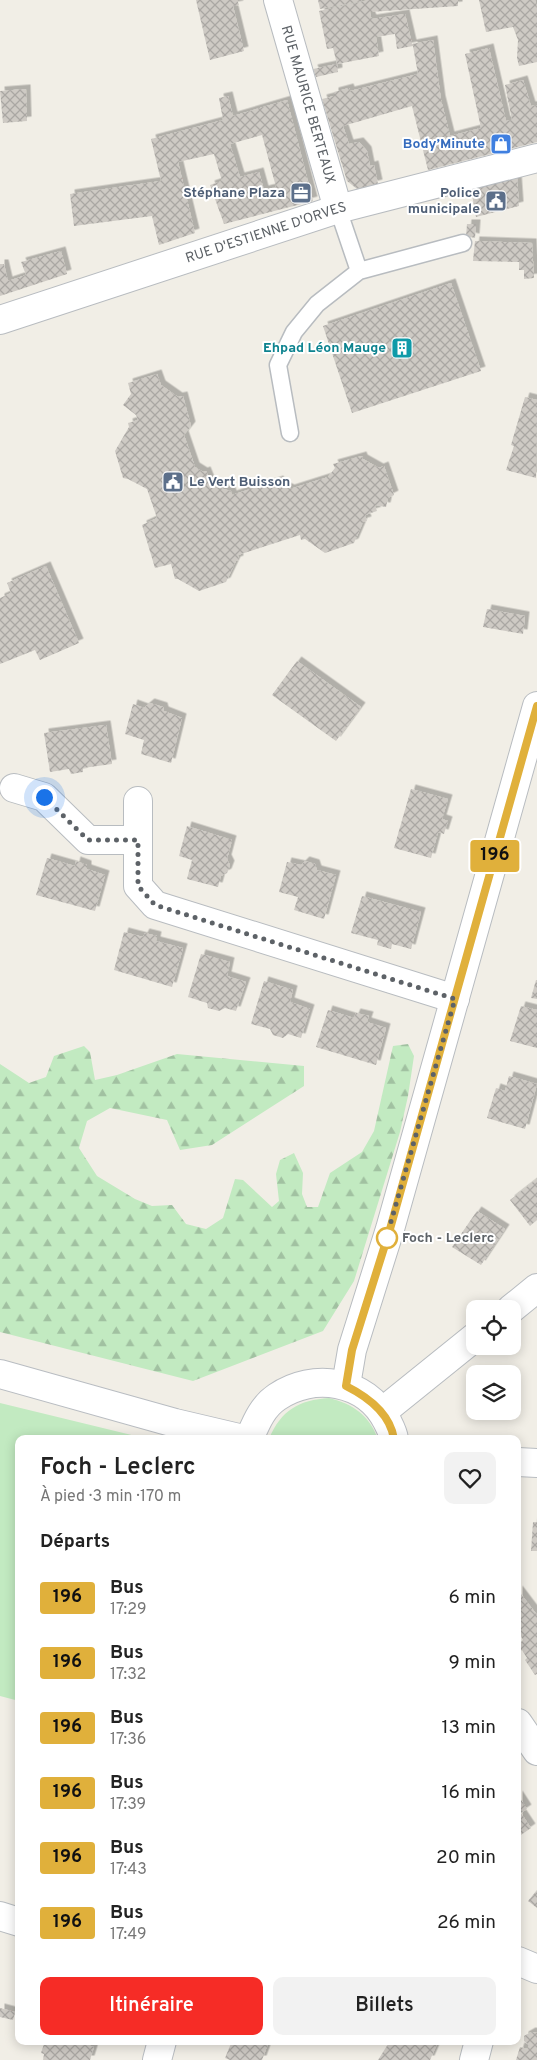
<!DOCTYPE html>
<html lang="fr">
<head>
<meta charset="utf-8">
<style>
	:root { --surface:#fff; --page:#f2f2f2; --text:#222; --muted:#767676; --accent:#f62c26 }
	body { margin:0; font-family:Overpass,sans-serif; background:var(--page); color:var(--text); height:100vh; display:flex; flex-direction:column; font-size:19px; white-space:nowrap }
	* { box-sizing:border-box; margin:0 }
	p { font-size:16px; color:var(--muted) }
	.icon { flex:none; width:28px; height:28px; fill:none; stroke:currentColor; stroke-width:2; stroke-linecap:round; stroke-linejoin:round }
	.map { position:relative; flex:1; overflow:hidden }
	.drawer { position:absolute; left:15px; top:1435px; width:506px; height:610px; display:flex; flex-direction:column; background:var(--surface); border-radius:10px; box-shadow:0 2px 12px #0003 }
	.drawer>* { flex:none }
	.badge { padding:0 10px; border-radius:4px; font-size:18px; line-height:32px }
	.buttons { position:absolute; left:466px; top:1300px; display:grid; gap:10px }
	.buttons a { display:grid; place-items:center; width:55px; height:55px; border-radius:10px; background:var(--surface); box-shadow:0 2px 12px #0003; font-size:25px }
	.you { position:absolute; width:25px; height:25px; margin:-12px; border:4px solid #fff; border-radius:50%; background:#1a73e8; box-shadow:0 0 0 8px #1a73e833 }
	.map>.badge { position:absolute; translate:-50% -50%; box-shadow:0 0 0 2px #fff }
	h2 { padding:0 25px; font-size:19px; line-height:45px }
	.round { display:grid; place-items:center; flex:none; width:52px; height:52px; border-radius:10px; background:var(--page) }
	.overview { display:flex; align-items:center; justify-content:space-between; height:85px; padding:0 25px }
	h1 { font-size:24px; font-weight:600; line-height:38px }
	.button { display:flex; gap:10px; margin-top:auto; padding:10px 25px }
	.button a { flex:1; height:58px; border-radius:10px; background:var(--accent); color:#fff; font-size:20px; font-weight:600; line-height:58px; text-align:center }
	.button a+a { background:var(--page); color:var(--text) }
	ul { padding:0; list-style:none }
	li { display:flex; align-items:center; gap:15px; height:65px; padding:0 25px }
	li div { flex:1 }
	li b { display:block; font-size:19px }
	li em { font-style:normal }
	li .badge { min-width:55px; font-weight:700; text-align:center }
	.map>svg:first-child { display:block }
</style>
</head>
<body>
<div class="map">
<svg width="537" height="2060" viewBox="0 0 537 2060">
	<defs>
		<pattern id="forest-firs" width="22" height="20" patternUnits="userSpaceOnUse" patternTransform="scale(1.25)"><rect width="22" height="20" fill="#c2eac1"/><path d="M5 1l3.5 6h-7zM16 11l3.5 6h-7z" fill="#a1c1a1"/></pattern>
		<pattern id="building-cross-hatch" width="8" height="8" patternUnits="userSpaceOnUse" patternTransform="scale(1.25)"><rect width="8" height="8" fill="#cecac4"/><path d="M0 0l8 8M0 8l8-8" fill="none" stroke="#aaa7a3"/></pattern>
		<filter id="shadow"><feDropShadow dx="4.5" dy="-4.5" stdDeviation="0" flood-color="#0004"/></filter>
	</defs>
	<rect width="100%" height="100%" fill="#f1eee6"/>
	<path fill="#c2eac1" d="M329,1398C353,1404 369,1415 378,1439H269C281,1410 299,1400 329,1398Z
		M0,1403L148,1439H19V1701L0,1696Z"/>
	<path fill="url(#forest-firs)" d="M408,1044L414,1056L408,1096L400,1132L354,1281L323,1331L193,1381L0,1332V1064L29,1083L46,1077L54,1056L84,1046L90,1052L95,1080L117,1075L177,1054L304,1066V1086L212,1145L180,1150L167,1120L110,1108L87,1121L79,1148L97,1176L135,1199L152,1206L172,1205L186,1224L206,1229L223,1218L235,1179L243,1180L272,1207L279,1201L276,1174L280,1160L294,1153L303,1173L302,1194L307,1207H318L330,1173L362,1152L374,1131L393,1046Z"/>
	<path fill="url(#building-cross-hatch)" fill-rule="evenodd" filter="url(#shadow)" d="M196,0H237L239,5L233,6L244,51L210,60Z
		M318,0H362V1L320,9Z
		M369,0H458V6L370,12L371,17L372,19L405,14L412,44L433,40L441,100L450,136L481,128L465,54L489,48L506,121L512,120L505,85L523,80L531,106L537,105V142L428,170L412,106L343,126L349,144L359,142L367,151L370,166L374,165L378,184L357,189L347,181L322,99L334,96V92L349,88L350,91L418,74L413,46L397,49L395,34L376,37L379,56L337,64L338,72L316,77L313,69L337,64L333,48L327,49L319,11Z
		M479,0H535L537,8V62L519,66L517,58L518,40L513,27L486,32Z
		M26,89L27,121L3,123L0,91Z
		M228,96L233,116L287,100L313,201L224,224L210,185L222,181L214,154L178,162L195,233L159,245L152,216L74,226L70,194L161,181L151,139L223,120L219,98ZM262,135L276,187L264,190L259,172L240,177L230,144Z
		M517,177L519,206L476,217L471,189Z
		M467,224H476L475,238L466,236Z
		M475,241L532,243L534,278L524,279V270H519V262L473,261Z
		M61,251L67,274L0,296V264H4L8,281L26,275L21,262Z
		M451,283L481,371L352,413L323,326Z
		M157,374L161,385L178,397L183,396L191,426L184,435L195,467L203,472L206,471L212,486L231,491L232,495L279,480L280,484L290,489L328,477L335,468L333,464L362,456L363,459L379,468L384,466L394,495L388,498L386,507L375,505L377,511L365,515L367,521L363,522L354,543L325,553L305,539L301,540L300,535L238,555L239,560L236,561L226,582L199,591L178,579H175L171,564L155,568L142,525L157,518L147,489L128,479L123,478L115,451L129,427L128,423L138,420L136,415L123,405L131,394L128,383Z
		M525,397L537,400L536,478L506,470L514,446L511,445Z
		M46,566L79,643L40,660L35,650L0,664V598L11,593L7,583Z
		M487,609L525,616L523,634L483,627Z
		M297,661L361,707L336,741L272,695Z
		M150,703L163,707L164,711L182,718L171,763L141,754L144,740L125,734L133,704L144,708Z
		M106,725L112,764L83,768V772L71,774L69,769L50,772L44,733Z
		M411,789L448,799L442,819L448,821L444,834L438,832L431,858L394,848Z
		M187,826L232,840L227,859L230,865L227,873L221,876L218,887L187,879L192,860L179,856Z
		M47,858L75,866L76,861L87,865V869L105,875L95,911L36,895Z
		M305,861L315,864L317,870L336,875L324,919L294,910L298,897L279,892L287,862L301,865Z
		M362,896L421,912L411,949L392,944L391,949L377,945L378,940L351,933Z
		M124,932L143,937L145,933L157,936L156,941L183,948L172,987L114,970Z
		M201,954L230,962L227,976L246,982L236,1011L225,1008L219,1011L208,1008L207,1003L188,997Z
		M536,980H537V999L531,998Z
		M264,981L293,990L290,1002L310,1009L301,1038L288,1034L283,1038L273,1035L270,1029L251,1024Z
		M521,1006L537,1010V1048L510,1041Z
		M328,1010L354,1018L356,1013L369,1016L367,1022L386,1028L376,1065L316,1047Z
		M509,1076L537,1084L525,1129L487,1118L496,1088L505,1091Z
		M537,1179V1220L530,1226L510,1200Z
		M477,1211L505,1229L481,1265L452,1247Z
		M533,1522H537V1551H531Z
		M518,1590L537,1615V1674L535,1675L525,1660L527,1658L522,1650L520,1651L518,1647V1645L523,1640L518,1631Z
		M518,1795L527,1809L521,1813L531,1828L518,1837Z
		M537,1890V1908L528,1901Z
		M0,2008L15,2012L13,2020L0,2017Z
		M531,2032L537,2033V2060H516L520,2047L528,2049L529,2045L524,2041V2036Z
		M45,2041H74L94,2047L90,2060H43L44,2054L41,2053Z
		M232,2041H269L262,2060H230L225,2058Z
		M390,2041H430L437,2044L430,2060H378Z"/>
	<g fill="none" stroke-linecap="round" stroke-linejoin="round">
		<g stroke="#b8bcc0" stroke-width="19">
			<path id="lane" d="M338,209L359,271
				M290,433L278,365L294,332L317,304L359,271L463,243"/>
		</g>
		<g stroke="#b8bcc0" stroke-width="30">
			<g id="street">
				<path id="s1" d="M278,0L338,209"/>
				<path id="s2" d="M0,320L338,209L537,158"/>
				<path d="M14,788L44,797L88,840H138"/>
				<path d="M138,801V886L155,905L455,999"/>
				<path d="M511,1309L537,1288"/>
				<path d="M346,1385L352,1350L390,1229L537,706"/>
				<path d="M382,1412L475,1337"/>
				<path d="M518,1723L537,1751"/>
				<path d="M0,1916L19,1922"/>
				<path d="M518,1961L537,1969"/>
				<path d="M474,2060L479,2041"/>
			</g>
		</g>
		<g stroke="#b9bdc2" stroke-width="30">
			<path id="secondary" d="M0,1374L175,1423L243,1439
				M249,1439C256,1423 262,1407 277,1397C313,1372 366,1380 387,1421C390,1427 393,1432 394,1439
				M518,1462L537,1463
				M157,2060L162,2041"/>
		</g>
		<use href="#lane" stroke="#fff" stroke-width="16"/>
		<use href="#street" stroke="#fff" stroke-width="28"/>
		<use href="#secondary" stroke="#fff" stroke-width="28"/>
	</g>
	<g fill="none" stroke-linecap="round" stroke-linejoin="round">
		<g stroke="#fff" stroke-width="11">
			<path id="line" d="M394,1439C390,1413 368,1397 346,1386L352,1350L390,1229L537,706"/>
		</g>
		<use href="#line" stroke="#e0b03b" stroke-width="8"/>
		<path stroke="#5d6267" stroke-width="5" stroke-dasharray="0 9" d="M44,797L88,840H138V886L155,905L455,999L384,1246L387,1238"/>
	</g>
	<defs>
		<g id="shop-square" transform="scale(1.125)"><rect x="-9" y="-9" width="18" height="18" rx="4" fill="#3f7fe0" stroke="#fff"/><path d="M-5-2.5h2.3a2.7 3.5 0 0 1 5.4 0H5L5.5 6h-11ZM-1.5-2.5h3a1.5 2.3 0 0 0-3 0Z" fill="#fff"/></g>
		<g id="office-square" transform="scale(1.125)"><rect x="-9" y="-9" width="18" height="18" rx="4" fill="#5c6f8a" stroke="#fff"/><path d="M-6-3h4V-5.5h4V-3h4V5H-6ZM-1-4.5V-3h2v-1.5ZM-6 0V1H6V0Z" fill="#fff"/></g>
		<g id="civic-square" transform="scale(1.125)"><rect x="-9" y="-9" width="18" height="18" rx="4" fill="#5c6f8a" stroke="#fff"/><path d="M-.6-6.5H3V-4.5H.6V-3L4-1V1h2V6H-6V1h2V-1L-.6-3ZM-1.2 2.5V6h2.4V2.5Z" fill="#fff"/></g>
		<g id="building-square" transform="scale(1.125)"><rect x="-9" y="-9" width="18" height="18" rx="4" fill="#0f9aa8" stroke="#fff"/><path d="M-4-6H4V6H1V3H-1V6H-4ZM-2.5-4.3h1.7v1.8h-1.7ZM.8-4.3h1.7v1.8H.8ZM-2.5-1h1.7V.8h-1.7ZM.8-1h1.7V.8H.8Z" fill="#fff"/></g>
	</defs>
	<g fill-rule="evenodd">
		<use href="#shop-square" x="501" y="144"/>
		<use href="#office-square" x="301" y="193"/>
		<use href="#civic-square" x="496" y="201"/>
		<use href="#building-square" x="402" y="348"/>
		<use href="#civic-square" x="173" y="482"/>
	</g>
	<circle fill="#fff" stroke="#e0b03b" stroke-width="2.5" cx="387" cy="1238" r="10"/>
	<g text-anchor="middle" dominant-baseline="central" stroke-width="4" stroke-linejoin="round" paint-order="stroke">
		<g font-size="14" fill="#5d6267" stroke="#fff">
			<text stroke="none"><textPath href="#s1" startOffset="109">RUE MAURICE BERTEAUX</textPath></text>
			<text stroke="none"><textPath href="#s2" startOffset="280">RUE D'ESTIENNE D'ORVES</textPath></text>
		</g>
		<g font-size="14" font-weight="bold" fill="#366cbe" stroke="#fff" text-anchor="end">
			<text x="485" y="144">Body’Minute</text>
		</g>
		<g font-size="14" font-weight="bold" fill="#4e5e75" stroke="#fff" text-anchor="end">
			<text x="285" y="193">Stéphane Plaza</text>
			<text x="480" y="193">Police<tspan x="480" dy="16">municipale</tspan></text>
			<text x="189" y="482" text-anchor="start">Le Vert Buisson</text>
		</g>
		<g font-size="14" font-weight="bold" fill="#0d838f" stroke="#fff" text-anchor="end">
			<text x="386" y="348">Ehpad Léon Mauge</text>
		</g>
		<g font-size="14" font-weight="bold" fill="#5d6267" stroke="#fff" text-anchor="start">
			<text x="402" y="1238">Foch - Leclerc</text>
		</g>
	</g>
</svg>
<div class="buttons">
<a><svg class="icon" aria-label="locate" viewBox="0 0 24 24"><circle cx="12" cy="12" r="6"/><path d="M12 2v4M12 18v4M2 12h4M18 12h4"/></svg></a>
<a><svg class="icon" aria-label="layers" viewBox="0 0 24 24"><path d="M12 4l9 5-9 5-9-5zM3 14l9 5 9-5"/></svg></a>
</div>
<div class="you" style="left:44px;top:797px"></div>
<b class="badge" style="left:495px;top:856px;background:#e0b03b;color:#111">196</b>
<section class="drawer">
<div class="overview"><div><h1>Foch - Leclerc</h1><p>À pied · 3 min · 170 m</p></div><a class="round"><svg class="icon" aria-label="heart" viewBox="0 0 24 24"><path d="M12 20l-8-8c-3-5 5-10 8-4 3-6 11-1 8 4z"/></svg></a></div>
<h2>Départs</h2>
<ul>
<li><span class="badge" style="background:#e0b03b;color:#111">196</span><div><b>Bus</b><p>17:29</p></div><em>6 min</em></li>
<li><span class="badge" style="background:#e0b03b;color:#111">196</span><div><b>Bus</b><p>17:32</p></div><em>9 min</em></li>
<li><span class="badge" style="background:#e0b03b;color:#111">196</span><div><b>Bus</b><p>17:36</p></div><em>13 min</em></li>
<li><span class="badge" style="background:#e0b03b;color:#111">196</span><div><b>Bus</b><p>17:39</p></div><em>16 min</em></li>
<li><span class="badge" style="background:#e0b03b;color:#111">196</span><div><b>Bus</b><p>17:43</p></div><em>20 min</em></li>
<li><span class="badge" style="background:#e0b03b;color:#111">196</span><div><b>Bus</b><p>17:49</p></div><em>26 min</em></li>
</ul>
<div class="button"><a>Itinéraire</a><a>Billets</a></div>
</section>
</div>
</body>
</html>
